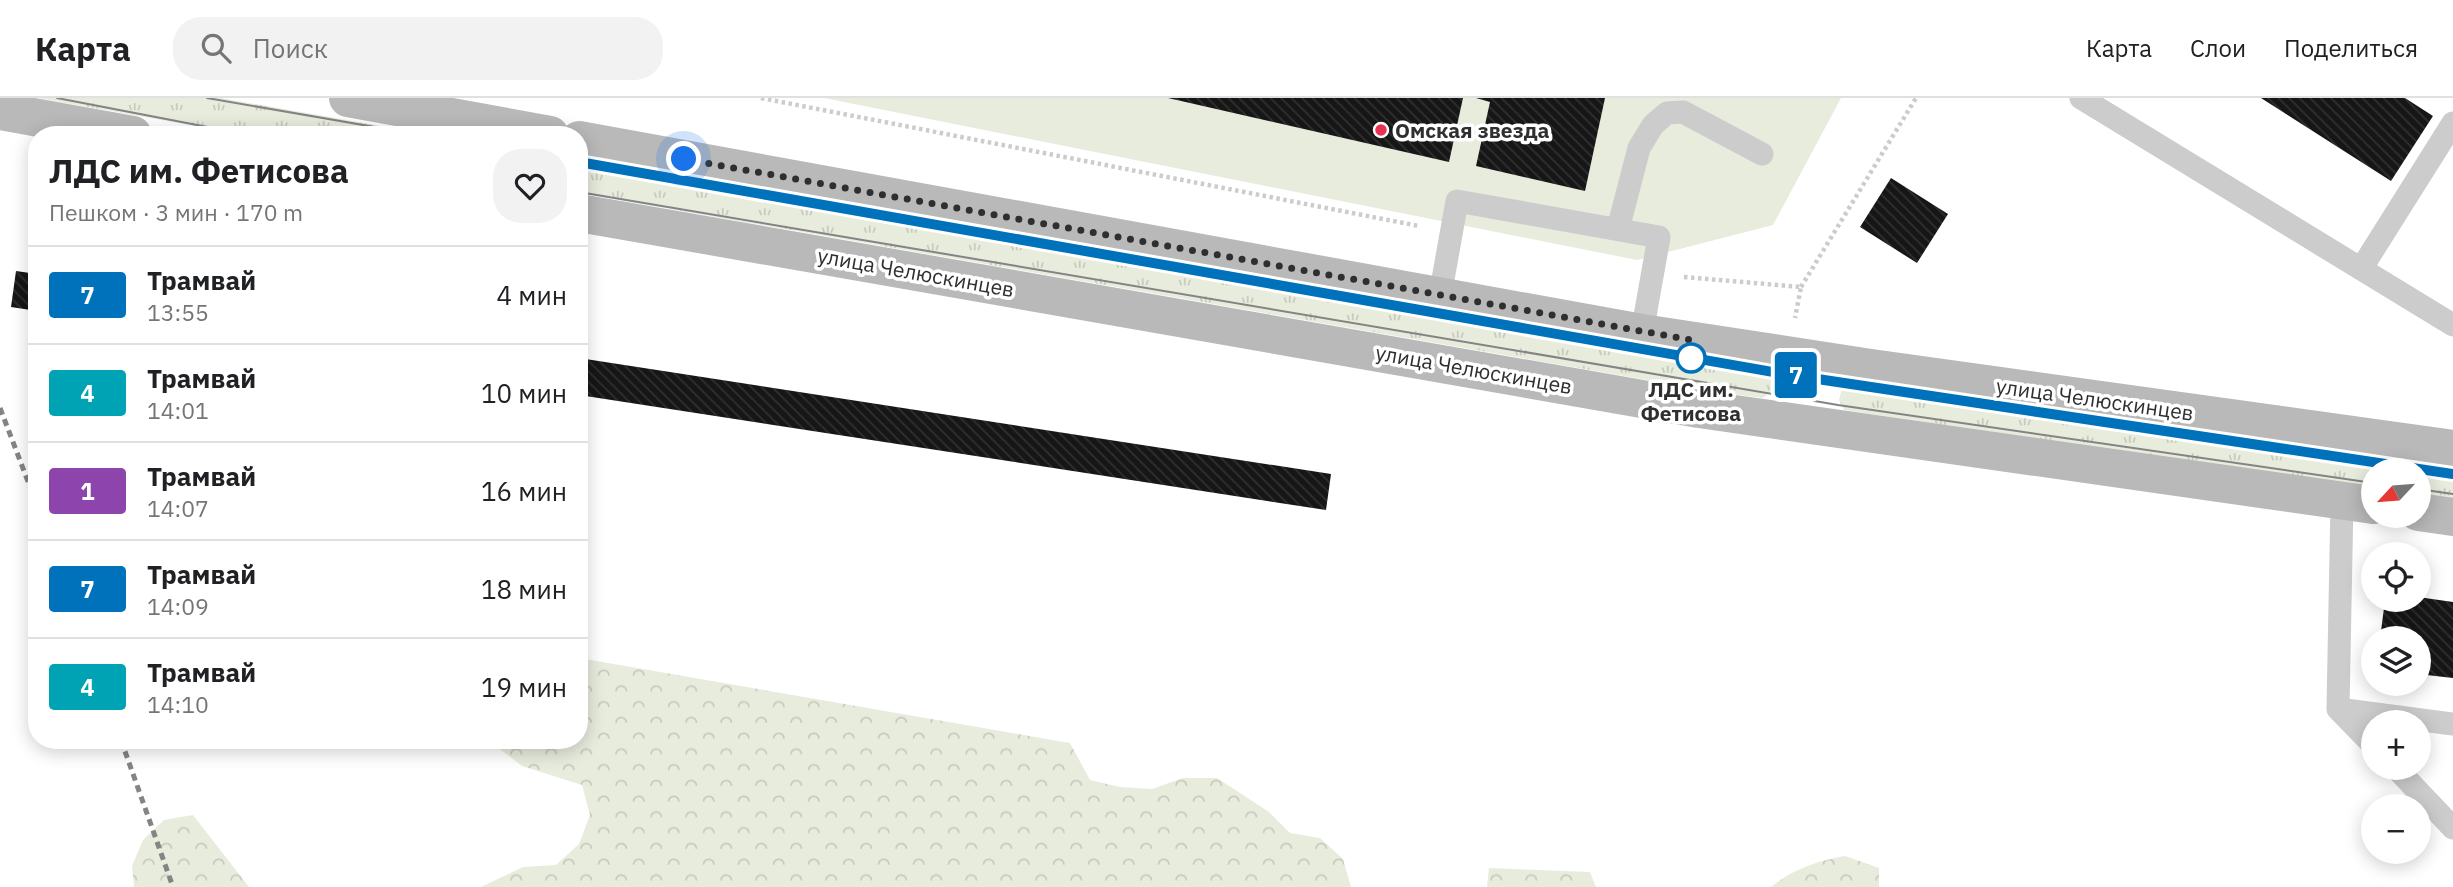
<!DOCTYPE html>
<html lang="ru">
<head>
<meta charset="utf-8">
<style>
	:root { --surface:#fff; --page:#f2f2f2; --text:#202124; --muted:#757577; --line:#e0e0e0 }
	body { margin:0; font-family:"IBM Plex Sans",sans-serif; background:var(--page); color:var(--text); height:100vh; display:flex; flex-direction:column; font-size:26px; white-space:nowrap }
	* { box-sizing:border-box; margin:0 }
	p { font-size:23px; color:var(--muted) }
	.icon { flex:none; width:38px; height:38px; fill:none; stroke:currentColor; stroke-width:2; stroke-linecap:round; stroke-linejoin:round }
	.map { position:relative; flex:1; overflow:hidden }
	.side { position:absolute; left:28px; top:28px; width:560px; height:623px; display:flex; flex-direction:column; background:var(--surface); border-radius:28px; box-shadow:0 4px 18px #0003 }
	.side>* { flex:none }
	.badge { padding:0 14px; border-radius:5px; font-size:24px; line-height:46px }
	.needle { width:46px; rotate:244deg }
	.fabs { position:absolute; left:2361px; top:360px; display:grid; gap:14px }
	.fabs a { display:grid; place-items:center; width:70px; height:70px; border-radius:50%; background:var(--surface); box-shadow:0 4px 18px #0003; font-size:35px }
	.you { position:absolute; width:35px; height:35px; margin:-18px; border:5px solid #fff; border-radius:50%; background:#1a73e8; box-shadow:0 0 0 10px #1a73e833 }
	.map>.badge { position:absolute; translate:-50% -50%; box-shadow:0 0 0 4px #fff }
	.round { display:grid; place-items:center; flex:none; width:74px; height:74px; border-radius:28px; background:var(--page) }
	.overview { display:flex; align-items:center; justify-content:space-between; height:119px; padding:0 21px }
	h1 { font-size:33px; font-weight:700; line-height:52px }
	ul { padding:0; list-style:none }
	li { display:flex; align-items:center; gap:21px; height:98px; padding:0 21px; border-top:2px solid var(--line) }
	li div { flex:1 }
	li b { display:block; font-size:26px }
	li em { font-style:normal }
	li .badge { min-width:77px; font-weight:700; text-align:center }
	header { display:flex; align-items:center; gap:42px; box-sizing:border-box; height:98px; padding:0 35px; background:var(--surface); border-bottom:2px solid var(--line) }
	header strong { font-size:33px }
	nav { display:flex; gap:38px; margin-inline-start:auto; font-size:24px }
	.search { width:490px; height:63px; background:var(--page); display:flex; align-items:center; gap:18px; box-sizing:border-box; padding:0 24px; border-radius:28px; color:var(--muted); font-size:26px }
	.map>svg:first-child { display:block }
</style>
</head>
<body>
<header>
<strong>Карта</strong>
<div class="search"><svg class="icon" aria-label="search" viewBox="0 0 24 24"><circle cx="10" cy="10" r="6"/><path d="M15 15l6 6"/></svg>Поиск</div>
<nav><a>Карта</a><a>Слои</a><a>Поделиться</a></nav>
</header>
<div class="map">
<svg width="2453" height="789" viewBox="0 0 2453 789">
	<defs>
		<pattern id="grass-tufts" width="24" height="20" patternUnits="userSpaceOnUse" patternTransform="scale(1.75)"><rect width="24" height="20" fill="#e7ecdd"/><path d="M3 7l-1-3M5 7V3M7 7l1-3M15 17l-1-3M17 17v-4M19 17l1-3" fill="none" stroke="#c6cbbe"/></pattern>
		<pattern id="forest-crowns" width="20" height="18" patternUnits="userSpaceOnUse" patternTransform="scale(1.75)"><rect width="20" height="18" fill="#e7ecdd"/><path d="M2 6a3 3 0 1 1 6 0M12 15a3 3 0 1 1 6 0" fill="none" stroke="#c6cbbe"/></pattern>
		<pattern id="building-back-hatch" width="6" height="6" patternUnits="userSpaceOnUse" patternTransform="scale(1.75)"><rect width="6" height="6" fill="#161616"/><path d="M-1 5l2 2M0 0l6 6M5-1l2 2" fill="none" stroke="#303030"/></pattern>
	</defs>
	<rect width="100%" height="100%" fill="#fff"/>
	<path fill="url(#grass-tufts)" d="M37,0H221L432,37H247Z
		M579,63L1773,271L1774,291L1763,300L1716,294L579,95Z
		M1860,284L2453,371V401L2419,396L2418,373H2373V390L1844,312L1839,302L1842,290Z"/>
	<path fill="url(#forest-crowns)" d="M579,560L1070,645L1090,682L1120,689L1152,691L1183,680H1217L1269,714L1290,735L1320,740L1343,761L1351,789H481L523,769L556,767L579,746L590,717L582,687L522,668L488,642H579Z
		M193,717L249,789H134L132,768L143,742L164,722Z
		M1845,758L1879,770V789H1771C1793,771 1817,763 1845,758Z
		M1489,770L1590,774L1596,789H1487Z"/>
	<path fill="#e7ecdd" d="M824,0H1841L1773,127L1637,162Z"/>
	<path fill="url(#building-back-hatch)" d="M1168,0H1463L1449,64Z
		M1476,0H1605L1585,93L1476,68L1490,4Z
		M2261,0H2405L2433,18L2391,83Z
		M1891,80L1948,116L1917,165L1860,129Z
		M16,173L37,176V213L11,209Z
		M579,260L1331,376L1326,412L579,297Z
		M2418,499L2453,504V580L2418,576V541H2380L2385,502H2418Z"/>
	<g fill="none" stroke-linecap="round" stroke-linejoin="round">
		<path stroke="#ccc" stroke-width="4.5" stroke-dasharray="3.5 3.5" stroke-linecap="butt" d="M761,0L1419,128
			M1684,179L1801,189L1795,220
			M1801,189L1916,0"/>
		<path stroke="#ccc" stroke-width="23" d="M2081,0L2453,227
			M1618,131L1639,50L1653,27L1667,15L1683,14L1762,56
			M2361,171L2453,25
			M1440,198L1457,103L1659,139L1642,235
			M2342,403L2338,611L2373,647
			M2338,611L2453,626
			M2396,670L2453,730"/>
		<path stroke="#b9b9b9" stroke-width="38" d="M348,0L550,37
			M0,13L133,37
			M579,42L1642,235L1871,270L2453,351
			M579,115L1699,311L2373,407
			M2418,414L2453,419"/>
		<path stroke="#848484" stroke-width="2" d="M57,0L249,37
			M207,0L421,37
			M579,64L1784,276L2453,376
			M579,94L1838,307L2373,385
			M2418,391L2453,396"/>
		<path stroke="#848484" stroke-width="5" stroke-dasharray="7 5" stroke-linecap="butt" d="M0,310L37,407
			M121,642L173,789"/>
	</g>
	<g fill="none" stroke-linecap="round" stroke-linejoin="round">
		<g stroke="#fff" stroke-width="16">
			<path id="line" d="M579,64L1784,276L2453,376"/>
		</g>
		<use href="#line" stroke="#0072bc" stroke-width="10"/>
		<path stroke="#2f2f2f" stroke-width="7" stroke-dasharray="0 12.6" d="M684,61L1691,242V260"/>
	</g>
	<circle fill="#e73052" stroke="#fff" stroke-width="2.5" cx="1381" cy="32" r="7"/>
	<circle fill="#fff" stroke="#0072bc" stroke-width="3.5" cx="1691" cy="260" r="14"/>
	<g text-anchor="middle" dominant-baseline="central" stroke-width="7" stroke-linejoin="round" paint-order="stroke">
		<g font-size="21" font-weight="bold" fill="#2f2f2f" stroke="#fff" text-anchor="start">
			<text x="1395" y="32">Омская звезда</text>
		</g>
		<g font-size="21" fill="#2f2f2f" stroke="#fff">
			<text transform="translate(916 174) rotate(10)">улица Челюскинцев</text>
			<text transform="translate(1474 271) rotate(10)">улица Челюскинцев</text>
			<text transform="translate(2095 301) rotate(8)">улица Челюскинцев</text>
		</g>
		<g font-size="21" font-weight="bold" fill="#2f2f2f" stroke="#fff">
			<text x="1691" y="291">ЛДС им.<tspan x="1691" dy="24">Фетисова</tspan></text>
		</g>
	</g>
</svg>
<div class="fabs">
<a><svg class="needle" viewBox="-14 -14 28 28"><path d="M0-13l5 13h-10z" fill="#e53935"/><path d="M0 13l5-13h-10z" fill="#757577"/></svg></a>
<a><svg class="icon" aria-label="locate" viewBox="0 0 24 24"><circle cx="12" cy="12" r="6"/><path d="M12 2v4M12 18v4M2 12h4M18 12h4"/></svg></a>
<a><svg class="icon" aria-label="layers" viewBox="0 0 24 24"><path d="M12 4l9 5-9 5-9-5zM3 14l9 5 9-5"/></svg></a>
<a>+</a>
<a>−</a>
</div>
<div class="you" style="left:684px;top:61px"></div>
<b class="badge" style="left:1796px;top:277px;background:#0072bc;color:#fff">7</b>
<section class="side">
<div class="overview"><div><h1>ЛДС им. Фетисова</h1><p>Пешком · 3 мин · 170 m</p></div><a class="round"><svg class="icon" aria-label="heart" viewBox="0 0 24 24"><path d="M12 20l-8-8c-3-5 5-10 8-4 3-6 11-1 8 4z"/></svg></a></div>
<ul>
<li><span class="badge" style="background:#0072bc;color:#fff">7</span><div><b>Трамвай</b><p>13:55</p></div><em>4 мин</em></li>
<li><span class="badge" style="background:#00a3b4;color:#fff">4</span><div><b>Трамвай</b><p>14:01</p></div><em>10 мин</em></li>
<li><span class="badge" style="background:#8e44ad;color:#fff">1</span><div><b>Трамвай</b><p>14:07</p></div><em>16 мин</em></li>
<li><span class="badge" style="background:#0072bc;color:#fff">7</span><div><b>Трамвай</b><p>14:09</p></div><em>18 мин</em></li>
<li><span class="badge" style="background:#00a3b4;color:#fff">4</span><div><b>Трамвай</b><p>14:10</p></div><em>19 мин</em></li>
</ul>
</section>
</div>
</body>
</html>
